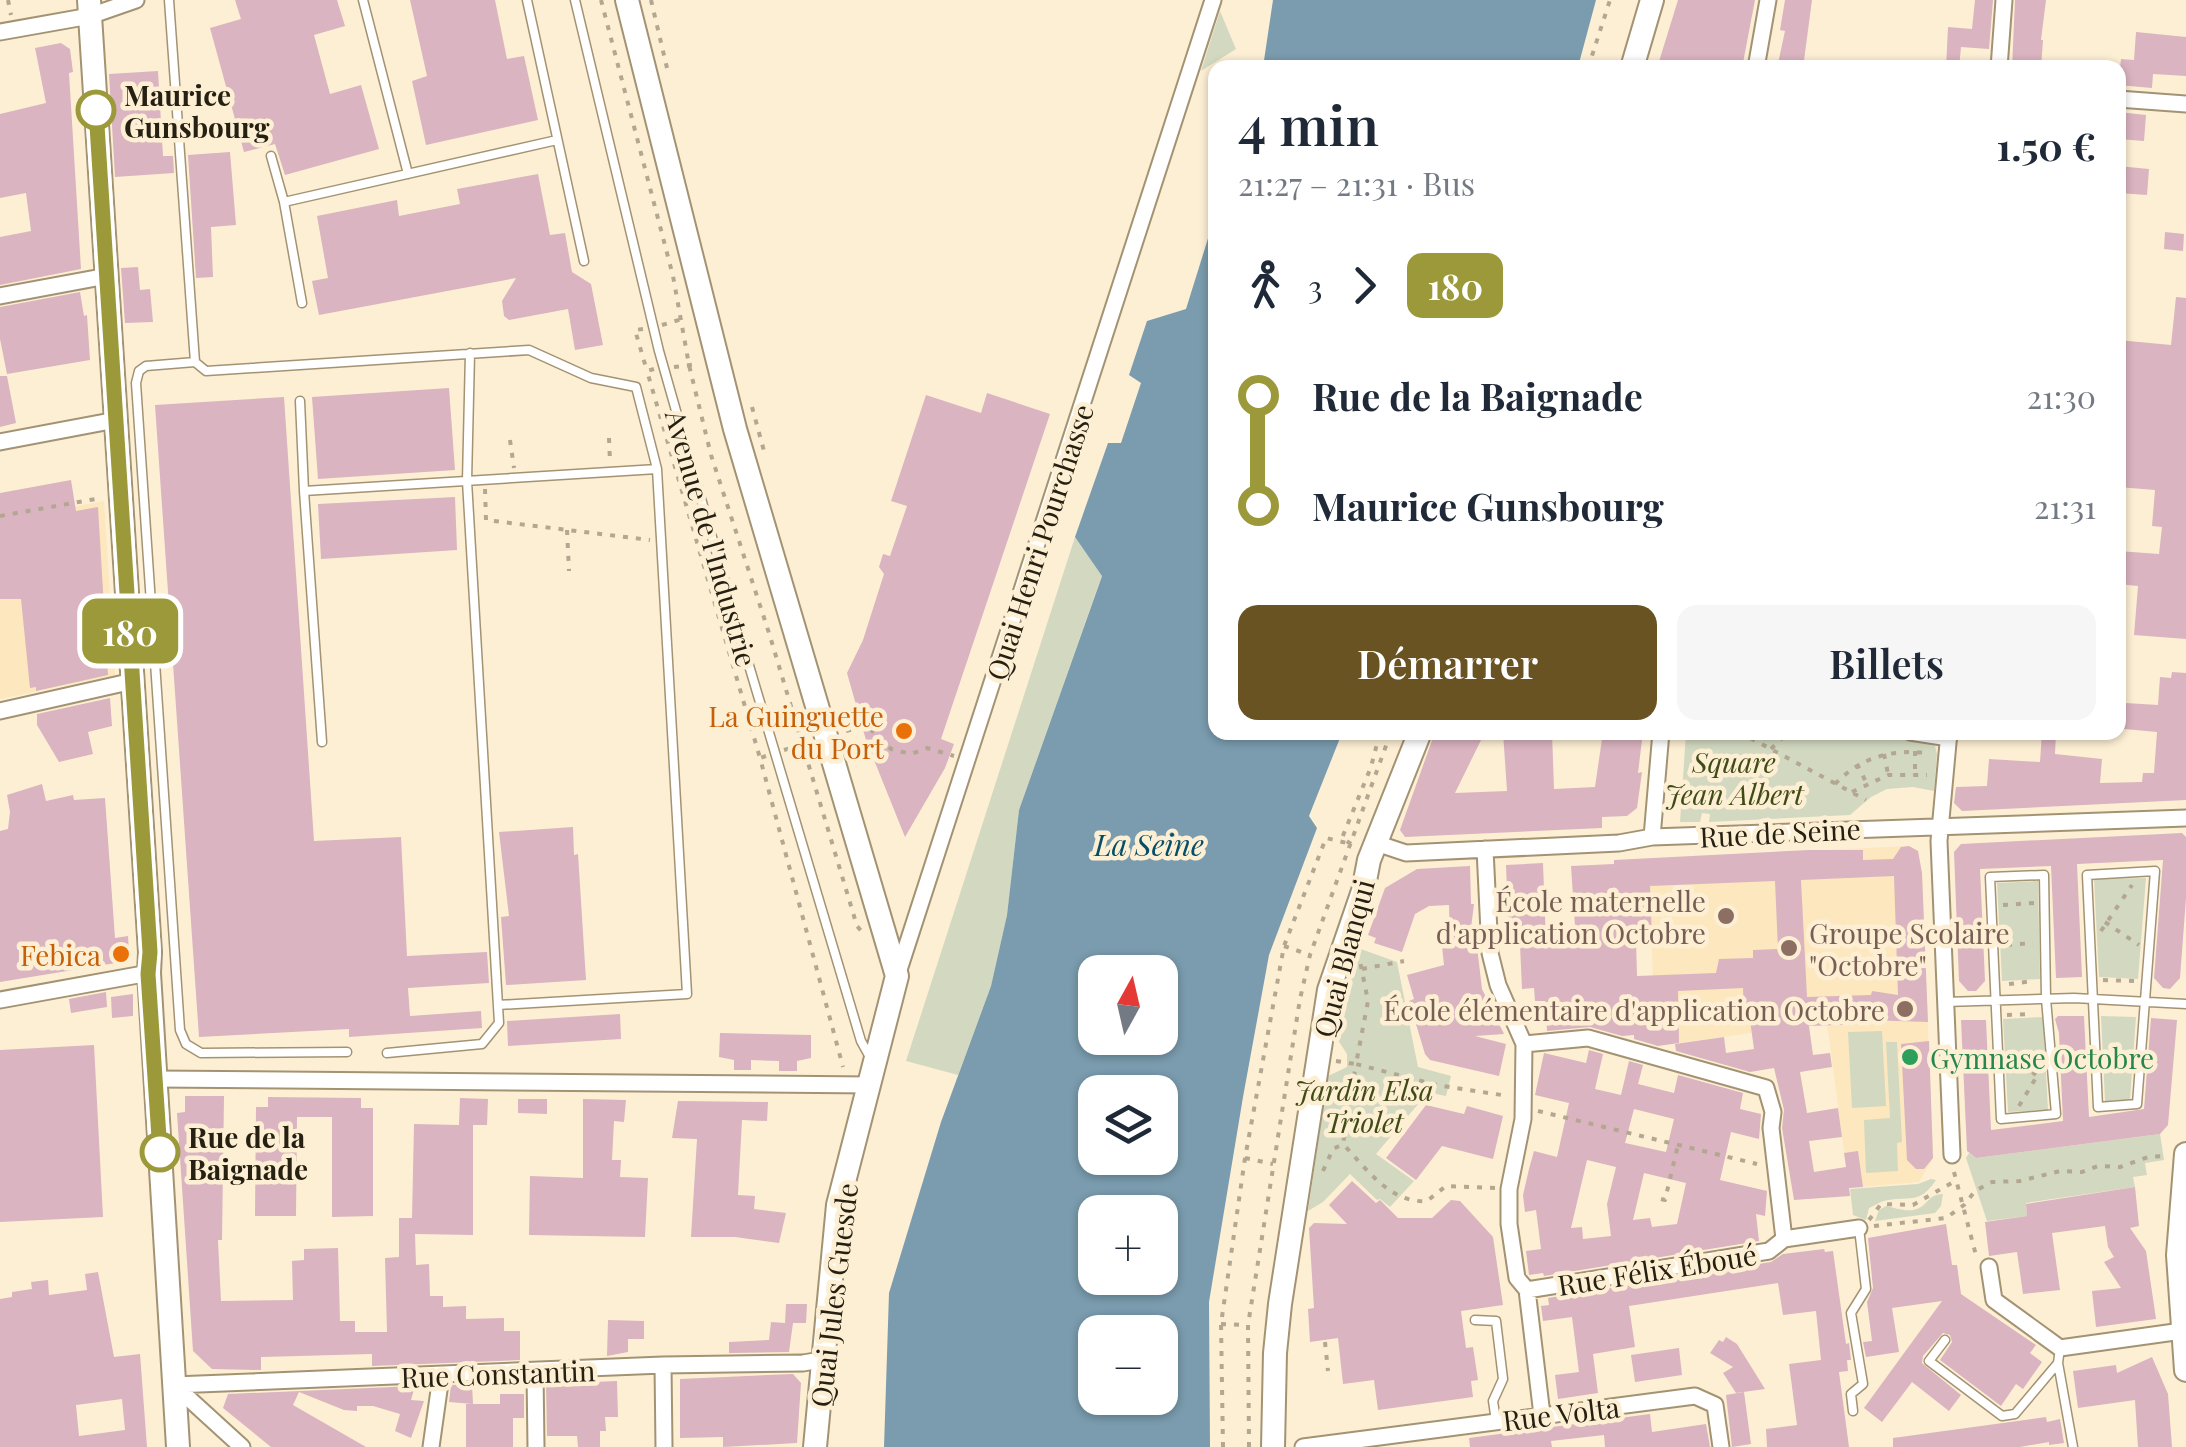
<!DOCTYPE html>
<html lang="fr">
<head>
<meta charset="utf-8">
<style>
	:root { --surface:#fff; --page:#f6f6f7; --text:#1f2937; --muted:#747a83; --accent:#6a5323 }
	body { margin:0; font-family:"Playfair Display",serif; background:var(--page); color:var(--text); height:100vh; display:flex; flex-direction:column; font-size:38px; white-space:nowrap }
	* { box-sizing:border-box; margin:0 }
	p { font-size:32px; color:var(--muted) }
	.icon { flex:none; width:55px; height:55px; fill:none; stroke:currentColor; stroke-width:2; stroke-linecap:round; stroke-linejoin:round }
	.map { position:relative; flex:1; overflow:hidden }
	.details { position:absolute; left:1208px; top:60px; width:918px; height:680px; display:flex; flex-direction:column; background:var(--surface); border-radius:20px; box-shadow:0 2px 8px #0004 }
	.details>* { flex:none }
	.badge { padding:0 20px; border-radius:15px; font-size:35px; line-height:65px }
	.needle { width:65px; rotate:8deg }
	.buttons { position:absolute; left:1078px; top:955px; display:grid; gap:20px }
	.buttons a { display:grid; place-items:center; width:100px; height:100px; border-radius:20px; background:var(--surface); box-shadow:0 2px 8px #0004; font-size:50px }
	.map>.badge { position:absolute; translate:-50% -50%; box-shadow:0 0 0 5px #fff }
	.legs { display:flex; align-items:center; gap:15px; height:110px; padding:0 30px; font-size:32px }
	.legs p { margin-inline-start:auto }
	.overview { display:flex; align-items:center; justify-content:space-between; height:170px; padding:0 30px }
	h1 { font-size:55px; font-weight:600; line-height:75px }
	.primary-button { display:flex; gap:20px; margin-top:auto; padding:20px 30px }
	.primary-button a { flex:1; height:115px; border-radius:20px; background:var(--accent); color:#fff; font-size:40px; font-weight:600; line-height:115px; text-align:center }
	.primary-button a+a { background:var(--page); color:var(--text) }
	ul { padding:0 30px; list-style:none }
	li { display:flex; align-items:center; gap:35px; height:110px; font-size:38px }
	li i { display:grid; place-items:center; width:15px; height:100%; margin:0 12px; background:currentColor }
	li i::after { content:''; width:25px; height:25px; margin:-12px; border:8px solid; border-radius:50%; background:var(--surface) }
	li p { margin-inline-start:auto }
	li:first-child i { background:linear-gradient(#0000 50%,currentColor 0) }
	li:last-child i { background:linear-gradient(currentColor 50%,#0000 0) }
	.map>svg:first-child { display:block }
</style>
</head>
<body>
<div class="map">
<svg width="2186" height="1447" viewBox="0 0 2186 1447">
	<rect width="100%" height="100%" fill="#fdefd4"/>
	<path fill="#fce7be" d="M104,501L115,675L0,699V521Z
		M1909,846L1918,851L1922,873L1933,1158L1919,1182L1849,1188L1827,1023L1655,1046L1649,859Z"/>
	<path fill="#d2d9c0" d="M1220,11L1236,49L1201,71Z
		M1075,537L1102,575L1019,810L1007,915L991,986L958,1075L906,1061Z
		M1889,732L1933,738L1937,754L1934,791L1913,787L1887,789L1871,797L1850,815L1709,822L1710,814L1702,813L1700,822H1680L1686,733Z
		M2146,878L2138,979L2099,977L2094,879Z
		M2038,881L2040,979L2002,981L1997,883Z
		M1358,948L1397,962L1418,1067L1451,1076L1446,1096L1421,1091L1419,1103L1376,1154L1414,1181L1390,1207L1380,1199L1377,1200L1350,1174L1323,1202L1308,1211L1328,1076L1347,1067V1054L1336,1037L1347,982Z
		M2101,1016L2136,1017L2130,1100L2105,1101Z
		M2043,1017L2048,1110L2008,1112L2003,1019Z
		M1882,1031L1886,1106L1852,1108L1848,1032Z
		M1886,1042H1897L1902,1142L1897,1143L1898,1171L1866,1173L1864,1120L1890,1118Z
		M2160,1134L2164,1160L2145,1163L2147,1175L2133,1177L2135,1187L2026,1203L2027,1216L1987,1221L1966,1158L1969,1153L1976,1158Z
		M1931,1179L1936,1180C1919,1206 1908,1195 1884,1201C1879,1202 1874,1206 1869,1208L1866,1220L1853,1215L1850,1189L1918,1184Z
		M1943,1194L1941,1206L1935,1213L1875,1221L1879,1210L1886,1206C1897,1208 1910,1214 1921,1207C1931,1200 1929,1195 1943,1194Z"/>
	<path fill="#7a9cae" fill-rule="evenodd" d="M1273,0H1596L1578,67H1263Z
		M1215,216V732L1342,733L1309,816L1317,828L1269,955L1243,1097L1209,1302L1210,1447H884L889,1293L941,1122L991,986L1007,915L1019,810L1102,576L1075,537L1108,443H1121L1141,383L1129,375L1147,321L1186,309ZM1095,972H1160V1038H1095ZM1095,1092H1160V1158H1095ZM1095,1212H1160V1278H1095ZM1095,1332H1160V1398H1095Z"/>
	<path fill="#dab4c0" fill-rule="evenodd" d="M235,0H337L345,26L314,35L330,94L361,85L379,149L285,175L275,144L244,152L210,28L241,19Z
		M410,0H495L507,59L524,56L538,120L426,145L412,81L427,76Z
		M1678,0H1755L1742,68H1657Z
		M1785,0H1812L1803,68H1777L1785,31L1780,30Z
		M1975,0H1993L1989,49L1961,47L1959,68H1946L1948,27L1972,29Z
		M2015,0H2046L2041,40H2043L2041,68H2012Z
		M2136,32L2186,37V76L2153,74L2152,88L2118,85L2121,59L2134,60Z
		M61,43L70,49L73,72L69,73L81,269L0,285V237L31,231L26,193L0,198V114L46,103L35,48Z
		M158,71L163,156H173L174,173L115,177L109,74Z
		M2118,112L2146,115L2144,141L2118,139Z
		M230,152L236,225L211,227L213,277L196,278L188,155Z
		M2118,166L2149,169L2147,195L2118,193Z
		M538,174L550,235L565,233L572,272L591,284L603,345L575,350L568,309L509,320L504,316L502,301L516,278L319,315L312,281L328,278L317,216L397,200L399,216L460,204L457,189Z
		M2165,232L2184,234L2183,251L2164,249Z
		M138,267L140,290L150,289L153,322L125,323L121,268Z
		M80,292L84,316L87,315L90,360L7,374L0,339V307Z
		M2176,297L2186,298V639L2134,635L2138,586L2118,584V551L2159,554L2162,527L2152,526L2155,490L2118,487V340L2171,345Z
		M0,376H7L16,423L0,427Z
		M449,388L455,470L318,479L312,397Z
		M987,393L1050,414L941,739L954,744L945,768L905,837L866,740L847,673L863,640L884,574L879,567L883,554L890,556L907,506L891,501L926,395L981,413Z
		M284,397L314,841L401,837L407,956L487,952L489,983L408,988L410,1016L481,1011L482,1028L349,1037V1029L199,1037L155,405Z
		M71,480L76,511L98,507L108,675L36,691V687L30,688L21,599H0V493Z
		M455,497L457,550L321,559L318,504Z
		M2172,672L2186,673V800L1962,811L1954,803L1956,787L1987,786L1989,759L2040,762L2042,732H2056L2055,754L2102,759L2100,783L2142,782L2143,773H2154L2157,732L2124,729L2126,703L2158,705L2160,677L2171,678Z
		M110,698L112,726L88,732L93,754L59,762L37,725V714Z
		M1435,732H1485L1455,793L1507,791L1503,732H1552L1554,789L1595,787L1603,732H1643L1638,773L1642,772L1637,808L1627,816L1602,817V828L1405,837L1400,830Z
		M42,784L46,801L73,795L74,800L105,798L115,938L128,936L129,953L122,962L0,982V831L8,829L10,812L7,795Z
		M573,827L574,855L578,854L586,980L506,985L501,917L509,916L499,832Z
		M2182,833L2186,837V898L2180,978L2170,989L2163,988L2154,978L2163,860L2077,864L2082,977L2056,978L2051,866L1980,869L1985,981L1976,991H1968L1959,981L1954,852L1961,844Z
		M1909,846L1918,851L1922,873L1928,1022L1865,1020V1024L1809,1026L1813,1055L1830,1053L1832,1067L1800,1072L1807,1113L1838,1108L1842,1137L1809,1141L1814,1172L1846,1167L1844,1153L1858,1151L1863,1187L1849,1188L1850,1196L1794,1200L1782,1128L1784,1110L1774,1068L1750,1072L1676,1051L1675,1044L1724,1037L1726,1053L1754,1049L1750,1020H1744L1743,988L1678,991L1679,1043L1658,1046L1634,1039V1035L1622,1036L1590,1027L1547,1031L1545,1001H1535L1534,988L1522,989L1520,945H1509L1506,865L1543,863L1546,943L1576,942L1571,866L1614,864V860L1809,850H1863V860L1893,859L1901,847ZM1894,876L1898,995L1872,991L1871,995L1807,997L1801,880ZM1775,881L1778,949L1753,950V958L1719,959L1716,973L1637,976L1636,941L1652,940L1650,886Z
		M1470,866L1471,904H1474L1471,928L1476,938L1482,989L1504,1034L1475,1036L1506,1044L1499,1076L1430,1060L1425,1054L1409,1001L1414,999L1407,975L1444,965L1442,946L1450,945L1449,905L1429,906L1415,914L1402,952L1374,943L1376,938L1368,935L1385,888L1417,869Z
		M106,992L107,1007L71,1013L69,999Z
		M133,994V1016L112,1018L111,997Z
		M620,1014L621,1039L508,1046L507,1021Z
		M2058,1016H2084L2089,1117L2144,1109L2151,1018L2177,1020L2168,1125L2160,1134L1976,1158L1967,1151L1961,1020H1986L1991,1130L2063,1121L2059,1033L2055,1019Z
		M720,1033L811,1035V1058L797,1061V1071H779V1061L751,1060V1070H734V1060L719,1057Z
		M1929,1041L1933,1158L1924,1169H1916L1907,1160L1901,1044Z
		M94,1045L103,1217L0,1222V1050Z
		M1589,1050L1603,1054L1595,1089L1621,1095L1629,1061L1643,1065L1638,1084L1674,1093L1678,1075L1743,1093L1740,1109L1761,1114L1759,1139L1731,1132L1720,1180L1767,1191L1765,1216L1756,1214L1759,1241L1544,1276L1543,1273L1529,1275L1526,1251L1541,1249L1536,1210L1525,1212L1523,1195L1529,1169L1534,1151L1557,1157L1569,1103L1535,1095L1544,1053L1586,1063ZM1634,1109L1674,1119L1666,1152L1625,1143ZM1587,1160L1616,1167L1607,1204L1611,1236L1583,1239L1582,1227L1571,1228ZM1644,1173L1686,1183L1677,1224L1652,1227L1650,1218L1633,1220Z
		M185,1096H224L222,1240H218L221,1301L293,1300L292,1261L304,1260V1249L338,1248L340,1321H355V1332H387L385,1258L399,1257V1218H412L414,1124L459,1125L460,1098L488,1099L487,1125H473V1235L415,1234L416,1265L429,1264L430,1296H443V1307L466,1306V1319L504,1318V1331H520V1360L372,1366V1354L261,1357V1370L212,1369L193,1351L177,1113L185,1112Z
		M268,1097L361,1098V1108H373V1216L332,1217V1117H297L296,1216H255L256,1107H268Z
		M518,1099H547V1114L518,1113Z
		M583,1099L626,1100L624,1122L614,1121L612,1160H621L620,1177L648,1178L645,1237L529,1235L530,1176L583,1178Z
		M678,1101L768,1102L767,1121L742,1120L738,1195L755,1196L754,1209L786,1213L779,1243L735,1237H691L697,1139L672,1138Z
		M1426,1105L1464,1114L1467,1106L1503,1116L1493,1159L1442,1146L1416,1180L1386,1158Z
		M1352,1181L1376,1203L1380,1200L1398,1218H1432L1451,1200L1460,1201L1493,1237L1503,1305L1461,1311L1466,1348L1473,1347L1478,1380L1471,1381L1473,1397L1378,1410L1374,1380L1343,1384L1338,1338L1310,1342L1308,1309L1314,1308L1309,1228L1314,1223L1347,1224L1329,1205Z
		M2135,1187L2139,1226L2130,1228L2146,1251L2156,1319L2096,1327L2092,1291L2121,1288L2104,1262L2114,1257L2108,1247L2105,1226L2052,1233L2060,1290L2023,1294L2017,1252L1989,1256L1985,1222L2027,1216L2026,1204Z
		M1946,1224L1952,1265H1957L1961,1294L2036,1345L2030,1353L2042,1362L2023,1389L2016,1384L2001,1406L1940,1360L1952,1342L1950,1335L1943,1333L1923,1356L1922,1363L1961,1395L1949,1411L1912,1382L1882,1422L1864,1408L1942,1301L1892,1308L1899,1352L1866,1357L1863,1342L1872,1341L1867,1302L1873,1288L1868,1238Z
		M1824,1249L1825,1252L1833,1251L1846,1344L1849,1343L1851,1360H1847L1848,1371L1839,1372L1849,1447H1767L1766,1429L1797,1425L1789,1364L1821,1360L1816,1311L1783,1315L1778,1283L1629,1306L1635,1347L1593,1354L1598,1393L1558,1399L1555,1375L1579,1372L1572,1317L1543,1321L1541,1306L1549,1305L1548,1298L1771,1262L1783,1254Z
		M98,1272L114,1357L140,1354L147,1447H0V1299L12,1297V1292L32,1289L31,1282L48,1280L49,1295L87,1290L85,1274ZM122,1399L125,1430L79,1436L76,1405Z
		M786,1304H807L806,1323H789H793L789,1352L729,1353V1342L769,1340L771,1322L785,1323Z
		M608,1320L644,1321V1339H628V1352L607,1356Z
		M1726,1337L1737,1344L1765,1389L1736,1393L1723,1373L1733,1367L1710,1353L1719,1340L1723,1342Z
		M1679,1348L1682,1375L1635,1382L1631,1355Z
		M2152,1357L2168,1394L2172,1447H2138L2135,1400L2078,1408L2073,1371L2116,1365L2117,1373Z
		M793,1374L801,1383L797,1443L723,1447V1437L680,1438V1379Z
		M617,1381L618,1417H605L606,1431H600V1447H578L577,1436H547L546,1384Z
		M472,1384L473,1404L449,1402L451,1385Z
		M415,1386L411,1400L424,1401L411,1438L395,1431L400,1414L373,1406H357V1411L344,1410L299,1392L293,1405L366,1447H271L223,1408L228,1394Z
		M1744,1392L1751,1444L1732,1447L1726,1395Z
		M500,1394H524V1418H513V1447H466V1404H500Z
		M1650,1414L1652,1432L1706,1424L1710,1447H1605L1604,1435L1551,1441L1552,1447H1470L1469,1438Z
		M2046,1417L2047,1422L2060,1419L2064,1443L2049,1445V1442L2020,1447H1893V1438Z"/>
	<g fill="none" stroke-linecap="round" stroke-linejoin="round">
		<g stroke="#a39373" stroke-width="11">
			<path id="lane" d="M169,0L195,362L206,371L529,350L591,378L636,387L654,457L657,469L304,491L322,742
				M363,0L408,174
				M527,0L584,261
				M575,0L659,351L739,632L861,1041L871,1059
				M271,156L284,202L302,303
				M284,202L557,140
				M195,362L146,366L139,371L136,383L180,1030L186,1044L201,1053L347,1052
				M300,401L304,491
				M2155,871L2137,1104L2098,1107L2087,875Z
				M2044,875L2046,999L2056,1114L2001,1119L1990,877Z
				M1945,1002L2074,998L2186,1004
				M498,1005L687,994L657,469
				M387,1053L482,1044L499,1023L467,481L470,353
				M1475,1320L1496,1321L1503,1379L1493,1401L1496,1421
				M1945,1340L1929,1361L2002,1416L2015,1414L2058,1363L2060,1348
				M2058,1363L2073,1447
				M1853,1411L1851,1394L1863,1384L1851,1313L1866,1289L1859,1228"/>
		</g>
		<g stroke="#a39373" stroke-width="19">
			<path id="street" d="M0,32L90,16L136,0
				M1756,68L1768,0
				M1999,68L2004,0
				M2118,99L2186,104
				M0,296L107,276
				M0,442L116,420
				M0,711L133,681
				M1910,732L1949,738
				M1949,732L1939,841L1952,1155
				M1652,837L1661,732
				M1376,843L1406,853L1619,843L1652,837L2186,818
				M1485,849L1490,953L1498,985L1524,1044L1523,1119L1509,1189V1224L1517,1278L1527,1290L1542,1415
				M897,976L1213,0
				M0,1000L149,973
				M1524,1044L1588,1038L1766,1088L1773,1112L1771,1128L1784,1239L1769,1251L1527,1290
				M155,1079L871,1085
				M1784,1239L1859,1228
				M1989,1267L1994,1300L2060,1348L2182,1331
				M663,1365L664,1447
				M535,1372L536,1447
				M174,1385L663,1365L803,1363L821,1360
				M174,1385L242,1447
				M431,1447L441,1376
				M1303,1447L1695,1396L1715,1405L1721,1447"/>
		</g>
		<g stroke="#a39373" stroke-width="26">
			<path id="secondary" d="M89,0L150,952L149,973L178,1447
				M627,0L735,429L897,976L838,1205L815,1447
				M1632,68L1652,0
				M2186,1154L2178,1255L2186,1370
				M1273,1447L1275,1353L1280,1304L1329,990L1363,891L1369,860L1420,732"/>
		</g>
		<path stroke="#b3a791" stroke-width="4" stroke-dasharray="5 8" stroke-linecap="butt" d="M8,0L11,15
			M601,0L673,276L689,365L711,455L769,633L857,926L863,933
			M651,0L667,68
			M1588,68L1610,0
			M662,325L682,319
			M643,329L635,330L647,371
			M674,367L699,364
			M654,369L647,371L760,758
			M752,407L764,451
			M609,438L610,462
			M510,440L514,468
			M485,489L486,520L650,540
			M0,516L101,498
			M567,530L569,571
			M846,731L867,726L891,749L911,754L927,748L954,756
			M1739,732L1866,800
			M1771,749L1788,732
			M784,750L804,744
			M1915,751V772
			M1884,754L1888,774
			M766,756L760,758L843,1067
			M1857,764L1866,782
			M1835,784C1860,758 1890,749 1926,753
			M1852,792L1888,775H1927
			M1351,844L1342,838L1371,767L1380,732
			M2003,905L2034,903
			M2105,922L2139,945
			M2101,931L2132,885
			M2007,945L2033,943
			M1284,946L1310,955
			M1362,969L1404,961
			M2103,980L2134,981
			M2009,984L2034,981
			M2007,1015L2028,1014
			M2012,1056L2036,1075
			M2110,1056L2130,1055
			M1336,1061L1356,1064L1368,1001L1360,961
			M2019,1106L2040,1071
			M1538,1111L1757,1164
			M1245,1158L1273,1164
			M1323,1171L1333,1149L1343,1144
			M1954,1172L1977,1259
			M1495,1188L1446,1186L1427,1201C1390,1204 1365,1167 1343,1144L1356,1064L1437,1085L1508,1096
			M1661,1199L1665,1200L1678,1145
			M1869,1220L1881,1204L1913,1205L1955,1181
			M1874,1226L1946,1218L1964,1205L1975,1191L1992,1182L2020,1181L2060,1171L2082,1172L2098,1166L2120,1167L2148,1157L2167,1156
			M1221,1324L1246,1325
			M1325,1342L1328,1371
			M1223,1447L1221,1324L1245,1158L1284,946L1326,838L1351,844
			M1249,1447L1248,1325L1300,999L1310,955L1391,732"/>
		<use href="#lane" stroke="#fff" stroke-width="8"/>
		<use href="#street" stroke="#fff" stroke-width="15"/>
		<use href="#secondary" stroke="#fff" stroke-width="22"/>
	</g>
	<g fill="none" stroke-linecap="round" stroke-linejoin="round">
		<g stroke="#fff" stroke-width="22">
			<path id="line-1" d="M96,110L150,952L148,974L160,1152"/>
		</g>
		<use href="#line-1" stroke="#9b993a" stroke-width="15"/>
	</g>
	<g fill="#fff" stroke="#9b993a" stroke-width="5">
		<circle cx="96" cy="110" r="18"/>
		<circle cx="160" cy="1152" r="18"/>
	</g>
	<g fill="#e8710a" stroke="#fdefd4" stroke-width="4">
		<circle cx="904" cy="731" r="10"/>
		<circle cx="121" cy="954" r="10"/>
	</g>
	<g fill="#8d6e63" stroke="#fdefd4" stroke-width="4">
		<circle cx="1726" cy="916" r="10"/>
		<circle cx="1789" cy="948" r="10"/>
		<circle cx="1905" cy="1009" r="10"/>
	</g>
	<circle fill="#2e9e5b" stroke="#fdefd4" stroke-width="4" cx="1910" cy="1057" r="10"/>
	<g text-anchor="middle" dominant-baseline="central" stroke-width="9" stroke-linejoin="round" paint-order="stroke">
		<g font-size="28" font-weight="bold" fill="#262013" stroke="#fdefd4" text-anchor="start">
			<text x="124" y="94">Maurice<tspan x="124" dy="32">Gunsbourg</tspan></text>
			<text x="188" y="1136">Rue de la<tspan x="188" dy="32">Baignade</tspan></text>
		</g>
		<g font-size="28" fill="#262013" stroke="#fdefd4">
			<text transform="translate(712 538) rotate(74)">Avenue de l'Industrie</text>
			<text transform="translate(1039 542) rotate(-72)">Quai Henri Pourchasse</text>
			<text transform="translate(1780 832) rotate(-3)">Rue de Seine</text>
			<text transform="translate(1343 958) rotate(-75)">Quai Blanqui</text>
			<text transform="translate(1657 1269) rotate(-9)">Rue Félix Éboué</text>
			<text transform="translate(833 1295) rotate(-83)">Quai Jules Guesde</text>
			<text transform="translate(498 1373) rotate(-2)">Rue Constantin</text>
			<text transform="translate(1561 1413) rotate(-7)">Rue Volta</text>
		</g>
		<g font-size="28" fill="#c56008" stroke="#fdefd4" text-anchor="end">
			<text x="884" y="715">La Guinguette<tspan x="884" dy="32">du Port</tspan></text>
			<text x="101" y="954">Febica</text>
		</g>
		<g font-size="28" font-style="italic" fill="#404a15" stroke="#fdefd4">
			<text x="1734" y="761">Square<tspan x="1734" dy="32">Jean Albert</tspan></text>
			<text x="1364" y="1089">Jardin Elsa<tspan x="1364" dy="32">Triolet</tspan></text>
		</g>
		<g font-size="28" fill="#785e54" stroke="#fdefd4" text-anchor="end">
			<text x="1706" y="900">École maternelle<tspan x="1706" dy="32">d'application Octobre</tspan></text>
			<text x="1809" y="932" text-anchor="start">Groupe Scolaire<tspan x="1809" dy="32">"Octobre"</tspan></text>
			<text x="1885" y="1009">École élémentaire d'application Octobre</text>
		</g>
		<g font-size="28" fill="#27864d" stroke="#fdefd4" text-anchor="start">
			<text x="1930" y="1057">Gymnase Octobre</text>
		</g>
		<g font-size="30" font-style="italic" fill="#064e67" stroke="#fdefd4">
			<text x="1149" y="844">La Seine</text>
		</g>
	</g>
</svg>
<div class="buttons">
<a><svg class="needle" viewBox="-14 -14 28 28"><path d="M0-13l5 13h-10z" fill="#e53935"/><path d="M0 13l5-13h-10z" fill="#747a83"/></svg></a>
<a><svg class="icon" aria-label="layers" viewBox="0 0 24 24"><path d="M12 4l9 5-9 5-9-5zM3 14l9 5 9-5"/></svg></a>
<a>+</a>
<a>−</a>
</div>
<b class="badge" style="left:130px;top:631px;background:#9b993a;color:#fff">180</b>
<section class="details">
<div class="overview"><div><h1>4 min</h1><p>21:27 – 21:31 · Bus</p></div><b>1.50 €</b></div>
<div class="legs"><svg class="icon" aria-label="walk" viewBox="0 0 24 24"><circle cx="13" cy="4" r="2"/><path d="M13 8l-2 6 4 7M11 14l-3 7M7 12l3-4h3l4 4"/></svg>3<svg class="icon" aria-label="forward" viewBox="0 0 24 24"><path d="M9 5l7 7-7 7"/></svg><b class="badge" style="background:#9b993a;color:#fff">180</b></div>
<ul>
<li><i style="color:#9b993a"></i><b>Rue de la Baignade</b><p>21:30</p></li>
<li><i style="color:#9b993a"></i><b>Maurice Gunsbourg</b><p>21:31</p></li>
</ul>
<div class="primary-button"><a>Démarrer</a><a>Billets</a></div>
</section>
</div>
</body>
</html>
